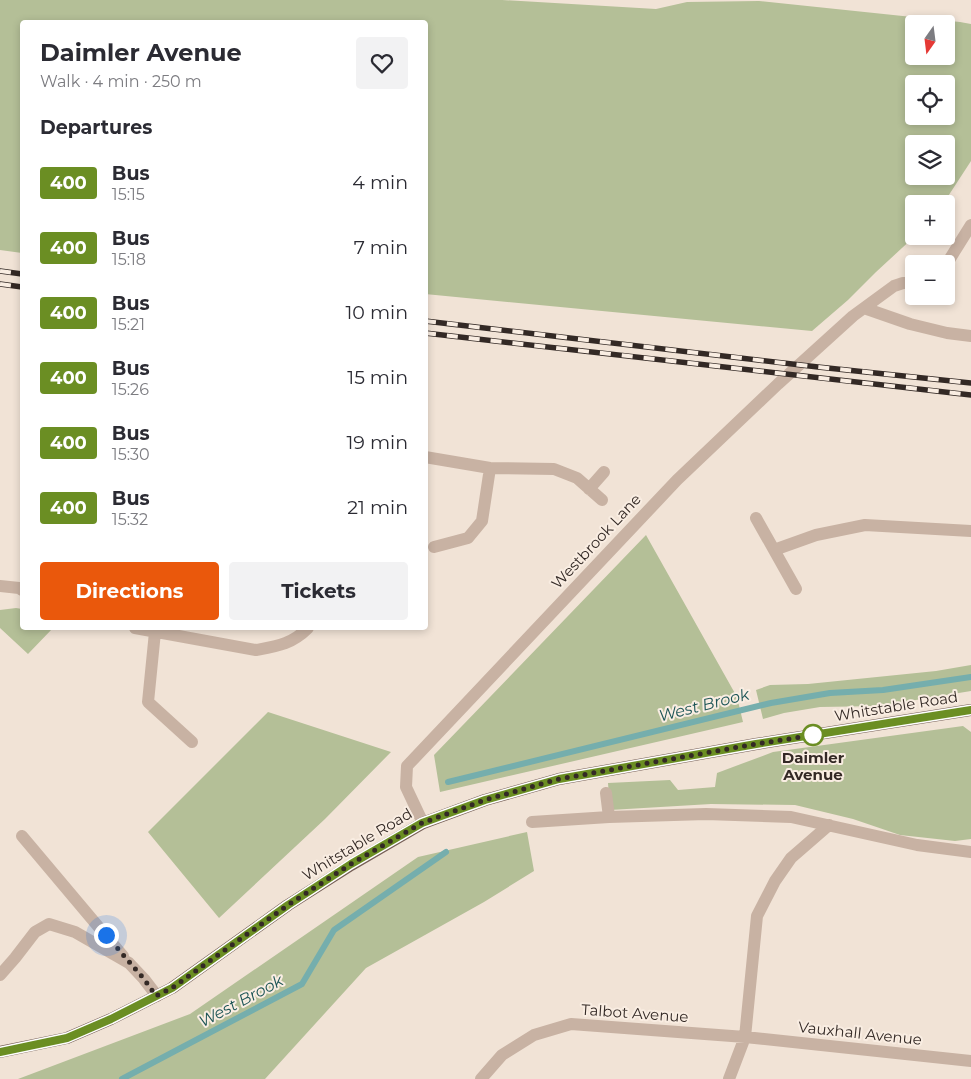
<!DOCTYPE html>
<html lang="en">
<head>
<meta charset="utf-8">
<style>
	:root { --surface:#fff; --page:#f2f2f3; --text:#2b2b33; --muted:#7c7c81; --accent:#ea580c }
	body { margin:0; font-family:Montserrat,sans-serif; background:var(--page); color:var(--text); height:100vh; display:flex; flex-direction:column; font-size:19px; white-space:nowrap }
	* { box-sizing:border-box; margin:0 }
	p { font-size:16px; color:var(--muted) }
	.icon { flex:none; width:28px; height:28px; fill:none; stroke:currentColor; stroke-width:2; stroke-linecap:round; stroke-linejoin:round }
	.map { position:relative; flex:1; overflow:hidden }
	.side { position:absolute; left:20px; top:20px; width:408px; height:610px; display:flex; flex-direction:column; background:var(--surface); border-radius:5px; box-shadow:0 2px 8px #0003 }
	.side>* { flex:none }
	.badge { padding:0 10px; border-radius:4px; font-size:18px; line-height:32px }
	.needle { width:32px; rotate:194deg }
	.buttons { position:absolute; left:905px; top:15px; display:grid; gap:10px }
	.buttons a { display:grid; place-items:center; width:50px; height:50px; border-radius:5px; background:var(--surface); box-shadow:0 2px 8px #0003; font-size:25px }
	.you { position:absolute; width:25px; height:25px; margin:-12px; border:4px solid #fff; border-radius:50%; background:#1a73e8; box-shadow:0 0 0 8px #1a73e833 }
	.map>.badge { position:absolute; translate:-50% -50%; box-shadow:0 0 0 2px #fff }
	h2 { padding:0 20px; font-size:19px; line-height:45px }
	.round { display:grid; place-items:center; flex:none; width:52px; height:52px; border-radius:5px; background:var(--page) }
	.overview { display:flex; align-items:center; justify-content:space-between; height:85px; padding:0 20px }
	h1 { font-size:24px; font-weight:700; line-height:38px }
	.cta { display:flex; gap:10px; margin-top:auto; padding:10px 20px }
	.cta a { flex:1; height:58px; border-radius:5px; background:var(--accent); color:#fff; font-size:20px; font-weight:700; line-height:58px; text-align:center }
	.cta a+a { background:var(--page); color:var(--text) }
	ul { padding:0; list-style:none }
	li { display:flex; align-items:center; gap:15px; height:65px; padding:0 20px }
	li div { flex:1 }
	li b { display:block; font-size:19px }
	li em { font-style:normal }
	li .badge { min-width:55px; font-weight:700; text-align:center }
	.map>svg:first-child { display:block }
</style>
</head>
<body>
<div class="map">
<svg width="971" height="1079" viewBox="0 0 971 1079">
	<rect width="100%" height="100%" fill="#f1e3d6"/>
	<path fill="#b4bf97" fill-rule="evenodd" d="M0,0H502L656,9L687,2L759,1L960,22L971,24V161L943,204H914V236H915L876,272L848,300L812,331L425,294V22H22V253L0,250ZM914,24H946V56H914ZM914,84H946V116H914ZM914,144H946V176H914Z
		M646,535L737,697L743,722L440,792L434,755Z
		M16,608L22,609V628H53L28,654L0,628V610Z
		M971,665V691L879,706L820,707L784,713L763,719L756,690L770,685L808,684L936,671Z
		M268,712L391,752L325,819L219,918L148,832Z
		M963,726L971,732V839L955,841L900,835L853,819L795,805L711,804L610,810L608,783L670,780L678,790L715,787L717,773L773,752Z
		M527,832L534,871L484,902L366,968L265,1079H18L190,1014L418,857Z"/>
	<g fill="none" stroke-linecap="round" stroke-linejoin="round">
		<path stroke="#75aead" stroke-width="6" d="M448,782L771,703L830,693L883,690L971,677
			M122,1079L302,984L334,930L446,852"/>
		<path stroke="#c8b2a3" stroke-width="12" d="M946,265L971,225
			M864,308L910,324L947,333L971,336
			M425,457L490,468L554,469L577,478L602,500
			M589,489L604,472
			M756,518L796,589
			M434,547L468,538L482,521L490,468
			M774,550L816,535L865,525L971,531
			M0,586L19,588L22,590
			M135,628L256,650C278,646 292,644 308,628
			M155,632L148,702L192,742
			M606,793L609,817
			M532,822L609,817L706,814L791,817L917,845L971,852
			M423,823L406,787L407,766L677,480L778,384L853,316L894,286L903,283H914
			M22,836L123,956
			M0,975L15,958L35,932L49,924L75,932L129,963L144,979L157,996
			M481,1079L502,1055L534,1035L571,1024L745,1037L971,1061
			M729,1079L745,1037L757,916L775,881L791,858L829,825"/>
		<path stroke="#765f56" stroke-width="12" d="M0,1052L67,1038L111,1019L172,988L288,905L351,865L423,823L485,800L559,779L756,744L971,710"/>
		<g stroke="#332925" stroke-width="5.5">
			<path id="rail" d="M0,271L22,274
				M0,284L22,287
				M425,321L818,367L971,383
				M425,333L971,395"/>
		</g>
		<use href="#rail" stroke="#f9ede2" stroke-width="4" stroke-dasharray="11" stroke-linecap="butt"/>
	</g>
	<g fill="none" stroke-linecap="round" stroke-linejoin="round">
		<g stroke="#fff" stroke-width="11">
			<path id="line" d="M0,1052L67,1038L111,1019L172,988L288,905L351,864L422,823L485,800L559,779L576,776L756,744L971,710"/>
		</g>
		<use href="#line" stroke="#6b8e23" stroke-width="8"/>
		<path stroke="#332925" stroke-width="5" stroke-dasharray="0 9" d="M106,935L144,979L156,996L172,988L288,905L351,864L422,823L485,800L559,779L756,744L815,735H813"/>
	</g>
	<circle fill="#fff" stroke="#6b8e23" stroke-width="2.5" cx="813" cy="735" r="10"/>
	<g text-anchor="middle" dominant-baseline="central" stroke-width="4" stroke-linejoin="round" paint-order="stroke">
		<g font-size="15" fill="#332925" stroke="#f9ede2">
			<text transform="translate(596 541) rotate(-47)">Westbrook Lane</text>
			<text transform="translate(896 706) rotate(-9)">Whitstable Road</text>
			<text transform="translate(357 844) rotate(-31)">Whitstable Road</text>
			<text transform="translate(635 1013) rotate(4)">Talbot Avenue</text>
			<text transform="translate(860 1033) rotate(6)">Vauxhall Avenue</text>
		</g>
		<g font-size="15" font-weight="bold" fill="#332925" stroke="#f9ede2">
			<text x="813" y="757">Daimler<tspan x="813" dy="17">Avenue</tspan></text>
		</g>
		<g font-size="16" font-style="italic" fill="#1b5455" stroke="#f9ede2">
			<text transform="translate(704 705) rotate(-14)">West Brook</text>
			<text transform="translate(241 1001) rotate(-28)">West Brook</text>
		</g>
	</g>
</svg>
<div class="buttons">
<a><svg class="needle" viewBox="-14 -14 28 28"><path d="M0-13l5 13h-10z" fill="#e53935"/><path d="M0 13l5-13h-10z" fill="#7c7c81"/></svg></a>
<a><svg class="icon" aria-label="locate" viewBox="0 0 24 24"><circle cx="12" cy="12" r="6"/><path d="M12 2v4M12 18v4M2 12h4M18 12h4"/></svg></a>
<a><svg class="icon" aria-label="layers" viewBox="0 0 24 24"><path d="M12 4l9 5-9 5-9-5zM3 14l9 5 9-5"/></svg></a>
<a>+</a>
<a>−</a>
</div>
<div class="you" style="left:106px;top:935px"></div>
<section class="side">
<div class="overview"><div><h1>Daimler Avenue</h1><p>Walk · 4 min · 250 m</p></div><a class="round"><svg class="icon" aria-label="heart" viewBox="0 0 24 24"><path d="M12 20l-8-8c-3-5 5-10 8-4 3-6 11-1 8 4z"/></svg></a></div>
<h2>Departures</h2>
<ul>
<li><span class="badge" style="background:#6b8e23;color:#fff">400</span><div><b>Bus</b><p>15:15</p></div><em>4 min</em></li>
<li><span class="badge" style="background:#6b8e23;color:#fff">400</span><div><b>Bus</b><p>15:18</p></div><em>7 min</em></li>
<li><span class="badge" style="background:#6b8e23;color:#fff">400</span><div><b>Bus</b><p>15:21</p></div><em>10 min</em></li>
<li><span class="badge" style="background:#6b8e23;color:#fff">400</span><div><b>Bus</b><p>15:26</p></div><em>15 min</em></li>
<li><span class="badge" style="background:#6b8e23;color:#fff">400</span><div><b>Bus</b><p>15:30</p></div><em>19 min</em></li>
<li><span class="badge" style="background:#6b8e23;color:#fff">400</span><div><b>Bus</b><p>15:32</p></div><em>21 min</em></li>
</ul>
<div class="cta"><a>Directions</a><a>Tickets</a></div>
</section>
</div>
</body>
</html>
